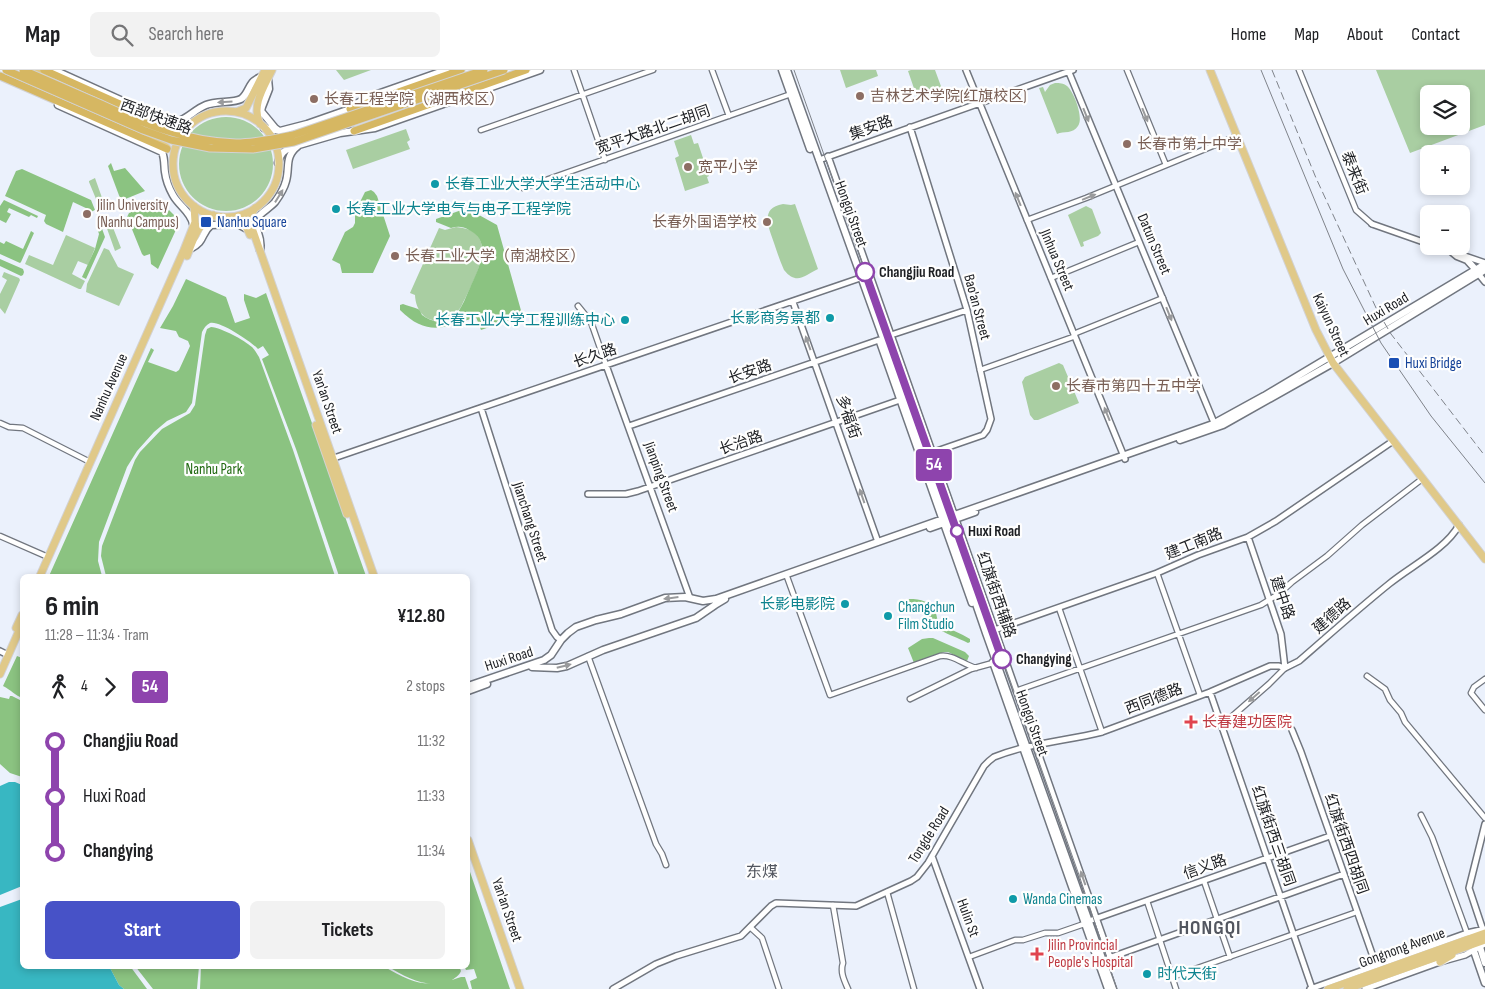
<!DOCTYPE html>
<html lang="en">
<head>
<meta charset="utf-8">
<style>
	:root { --surface:#fff; --page:#f2f2f2; --text:#202124; --muted:#757577; --line:#e0e0e0; --accent:#4752c7 }
	body { margin:0; font-family:"Sofia Sans Condensed","Noto Sans SC",sans-serif; background:var(--page); color:var(--text); height:100vh; display:flex; flex-direction:column; font-size:19px; white-space:nowrap }
	* { box-sizing:border-box; margin:0 }
	p { font-size:16px; color:var(--muted) }
	.icon { flex:none; width:28px; height:28px; fill:none; stroke:currentColor; stroke-width:2; stroke-linecap:round; stroke-linejoin:round }
	.map { position:relative; flex:1; overflow:hidden }
	.panel { position:absolute; left:20px; top:504px; width:450px; height:395px; display:flex; flex-direction:column; background:var(--surface); border-radius:8px; box-shadow:0 2px 8px #0003 }
	.panel>* { flex:none }
	.badge { padding:0 10px; border-radius:4px; font-size:18px; line-height:32px }
	.fabs { position:absolute; left:1420px; top:15px; display:grid; gap:10px }
	.fabs a { display:grid; place-items:center; width:50px; height:50px; border-radius:8px; background:var(--surface); box-shadow:0 2px 8px #0003; font-size:25px }
	.map>.badge { position:absolute; translate:-50% -50%; box-shadow:0 0 0 2px #fff }
	.legs { display:flex; align-items:center; gap:8px; height:55px; padding:0 25px; font-size:16px }
	.legs p { margin-inline-start:auto }
	.summary { display:flex; align-items:center; justify-content:space-between; height:85px; padding:0 25px }
	h1 { font-size:28px; font-weight:700; line-height:38px }
	.primary-button { display:flex; gap:10px; margin-top:auto; padding:10px 25px }
	.primary-button a { flex:1; height:58px; border-radius:8px; background:var(--accent); color:#fff; font-size:20px; font-weight:700; line-height:58px; text-align:center }
	.primary-button a+a { background:var(--page); color:var(--text) }
	ul { padding:0 25px; list-style:none }
	li { display:flex; align-items:center; gap:18px; height:55px; font-size:19px }
	li i { display:grid; place-items:center; width:8px; height:100%; margin:0 6px; background:currentColor }
	li i::after { content:''; width:12px; height:12px; margin:-6px; border:4px solid; border-radius:50%; background:var(--surface) }
	li p { margin-inline-start:auto }
	li:first-child i { background:linear-gradient(#0000 50%,currentColor 0) }
	li:last-child i { background:linear-gradient(currentColor 50%,#0000 0) }
	header { display:flex; align-items:center; gap:30px; box-sizing:border-box; height:70px; padding:0 25px; background:var(--surface); border-bottom:1px solid var(--line) }
	header strong { font-size:24px }
	nav { display:flex; gap:28px; margin-inline-start:auto; font-size:18px }
	.search { width:350px; height:45px; background:var(--page); display:flex; align-items:center; gap:12px; box-sizing:border-box; padding:0 18px; border-radius:8px; color:var(--muted); font-size:19px }
	.map>svg:first-child { display:block }
</style>
</head>
<body>
<header>
<strong>Map</strong>
<div class="search"><svg class="icon" aria-label="search" viewBox="0 0 24 24"><circle cx="10" cy="10" r="6"/><path d="M15 15l6 6"/></svg>Search here</div>
<nav><a>Home</a><a>Map</a><a>About</a><a>Contact</a></nav>
</header>
<div class="map">
<svg width="1485" height="919" viewBox="0 0 1485 919">
	<rect width="100%" height="100%" fill="#ebf1fc"/>
	<path fill="#a9cea2" fill-rule="evenodd" d="M336,0H371L344,10Z
		M840,0H876L878,6L846,18Z
		M911,0H935L942,19L939,20V22L918,30L908,1Z
		M1376,0H1485V55L1410,83ZM1429,24H1461V56H1429Z
		M1055,13C1060,13 1063,13 1067,16C1074,22 1084,48 1078,56C1073,64 1064,61 1057,64L1039,18L1043,17L1045,22L1050,15Z
		M179 94a47 47 0 1 1 94 0a47 47 0 1 1-94 0Z
		M406,59L410,70L407,72L410,79L353,99L346,80Z
		M691,65L694,74L698,73L709,106L707,107L709,113L685,121L675,88L679,86L674,71Z
		M95,108L106,139L101,141L89,112V111Z
		M783,134L791,135L795,134L818,199C805,205 797,216 784,200C780,191 777,182 774,173C769,158 759,138 783,134Z
		M1086,136L1092,139L1101,163L1098,166L1083,172L1084,176L1081,177L1068,145Z
		M110,150L121,178L115,181L105,153V152Z
		M456,157C505,161 472,213 461,237C445,260 416,253 415,225L410,223L439,158L445,160Z
		M66,165L95,178L88,195L78,191L72,204L85,211L81,219H79L25,194L29,185L53,195Z
		M104,178L109,180L118,197L134,204L119,236L86,222L87,214Z
		M4,202L19,208L20,210L5,244L0,238V224L7,210L2,207Z
		M1059,293L1063,295L1079,333L1038,350H1034L1030,345L1022,312L1025,307Z"/>
	<path fill="#8bc381" d="M111,93L114,101L125,98L145,121L123,130L120,128L108,96Z
		M22,99L91,130L95,140L91,142L90,140L73,132L63,162L46,154L44,151L46,145L5,126L16,101Z
		M371,120L374,122L377,126L390,166L373,203H342L340,194L332,190L345,162L353,157L355,153V142L365,122Z
		M4,130L38,146L37,148L31,145L29,147L9,138L7,142L11,144L6,153L0,150V136Z
		M158,131L162,141L166,142L169,140L180,151L158,199L151,194L150,184L144,186L142,184L127,147L129,143Z
		M473,136L479,145L497,155L522,244L521,246L481,260L476,247C445,258 427,267 400,240V235L403,234C407,236 414,237 418,239C420,240 421,243 422,245C426,248 432,251 437,251C444,252 452,248 457,243C463,236 466,226 470,218C477,201 494,172 469,160C463,156 457,156 451,158L436,152V149Z
		M100,153L105,167L86,209L82,207L95,179L99,164L96,155Z
		M31,161L34,163L21,192L20,193L0,184V172L4,174L6,171L23,179Z
		M0,189L23,199L24,202L23,205L21,206L0,196Z
		M186,209L226,227L235,253L250,248L244,230V224L256,228L266,223L366,506H339L296,379L262,289L269,285L263,276L258,279C252,272 219,250 210,253C206,255 204,258 202,262L192,333L186,342L167,351L154,362L137,381L127,397L99,472L98,491L102,506H49L151,278L154,280L148,292L176,302L179,300L190,276L188,271L179,267L176,261L160,258L173,236Z
		M211,257C222,258 244,270 252,277C255,280 257,284 259,287L293,380L335,506H106L101,486L102,476L135,390L140,382L162,359L190,343L195,335L205,265L207,259Z
		M909,529C921,529 930,531 936,543C937,547 937,551 941,554C950,560 961,563 970,569V572L968,573C958,568 944,563 935,557C929,552 930,542 923,537C915,532 907,537 900,533V532Z
		M929,568H933L965,582L969,586L967,591L948,582H944L914,593L908,578L922,569Z
		M17,586L22,588V628C15,625 11,620 3,616Z
		M10,626H12L22,631V707L10,703L0,694V627L9,629Z
		M468,796L510,919H472L470,911L477,908L474,899L466,900L464,896H468Z
		M109,896H130L147,919H124L119,915Z
		M135,896H199L197,919H153Z
		M201,896H383C414,914 427,919 461,907H465L469,919H200Z
		M387,896H459L461,901C459,906 455,908 450,911C425,919 408,908 387,896Z"/>
	<path fill="#38b7c2" d="M9,712H15L22,715V816L0,825V716Z
		M22,829V896H109L119,915L124,919H0V837Z"/>
	<g fill="none" stroke-linecap="round" stroke-linejoin="round">
		<g stroke="#71767f" stroke-width="7">
			<path id="minor" d="M574,0L605,90
				M712,0L729,46
				M1127,0L1166,95
				M1299,0L1356,140L1372,154
				M481,60L653,0
				M523,118L791,24
				M1027,150L1086,128L1237,66
				M1051,208L1139,172
				M578,236L591,252L606,295
				M980,300L1073,267L1076,263L1163,228
				M0,353L9,357L23,358L90,392
				M0,466L48,487
				M1157,503L1200,625
				M786,504L830,625L940,586C953,584 964,595 976,598
				M1059,538L1102,662
				M588,586L656,774L662,784L666,795
				M1367,606L1385,619L1390,630L1401,643L1405,652L1485,748
				M1485,609L1474,617L1471,623L1485,640
				M1016,621L1261,535L1280,523L1292,512L1327,486L1362,455L1422,409
				M910,629L971,599L993,593
				M1221,656L1269,614L1285,598
				M1421,745L1432,767L1467,863
				M1204,811L1230,887
				M887,822L914,919
				M1147,831L1176,919
				M833,835L843,893C840,902 844,910 848,919
				M750,857L762,868L779,919
				M969,887L1015,870H1023L1045,863H1058L1084,854
				M1172,907L1357,842"/>
		</g>
		<g stroke="#71767f" stroke-width="8">
			<path id="tertiary" d="M966,0L1125,389
				M1068,0L1215,355
				M910,57L967,240L991,349L987,360L983,365L931,383
				M828,86L1110,887
				M819,90L1073,0
				M1372,154L1429,174
				M1436,176L1485,193
				M1477,202L1485,212
				M793,232L878,472
				M888,266L967,240
				M606,295L690,528
				M481,338L552,560L557,567L561,570
				M629,356L879,270
				M331,389L869,205
				M588,424H626L638,421L900,330
				M1248,467L1281,564L1285,598
				M986,563L1157,503L1198,485L1248,467L1276,451L1393,371
				M0,581L8,585
				M1285,598L1299,591C1329,565 1358,539 1389,514C1411,496 1446,479 1459,455
				M1210,622L1312,918
				M1292,660L1301,682L1376,895
				M932,786L980,919
				M1089,851L1330,766
				M1483,860L1469,818L1485,754
				M1103,890L1344,804
				M613,919L656,894L676,886L741,866L771,836L776,833L856,836L911,811L917,807L928,793L984,696L989,691L994,687C1029,673 1066,671 1102,662L1210,622L1270,596H1279L1285,598
				M1310,919L1467,863L1485,859
				M1365,919L1440,892L1465,885L1485,874"/>
		</g>
		<g stroke="#71767f" stroke-width="9">
			<path id="secondary" d="M54,0L167,51C184,55 191,41 206,35C216,31 234,33 241,29C247,25 248,18 252,13C254,10 259,8 262,6
				M782,0L810,79
				M787,0L925,385L986,563L1113,919
				M268,9L269,19L262,37L261,41L275,58L279,61
				M58,35L162,82C165,89 164,96 165,102C166,110 169,118 173,125C179,136 191,142 193,154
				M264,58L280,61L307,54L350,39L356,34L369,27L446,0
				M278,93C280,84 284,80 292,77L340,63L375,58L540,0
				M190,179C206,171 200,164 211,155L238,154L247,159
				M260,180C263,167 254,159 256,150C257,145 271,137 275,132C280,125 284,119 286,111C290,97 284,87 298,76
				M1451,181L1457,186L1467,190L1476,200
				M880,272L972,533
				M1180,370L1223,355L1333,293L1485,200
				M930,458L975,442
				M993,592L1108,919
				M532,597L557,598L567,596L603,580L696,548L715,535L725,529
				M468,616L544,590L551,585L561,570L568,563L576,557L596,550L621,544L665,528L685,527L703,531L716,529L1213,354L1264,326L1485,194
				M468,621L487,614
				M1480,877L1485,893
				M1474,881L1485,913"/>
		</g>
		<g stroke="#d2d2d3" stroke-width="9">
			<path id="primary" d="M32,0L50,8
				M1210,0L1316,260L1333,293L1485,489
				M110,35L151,52
				M173 94a53 53 0 1 1 106 0a53 53 0 1 1-106 0Z
				M236,42L246,38L265,0
				M172,52L191,53
				M260,54C251,36 264,17 272,0
				M165,57L181,59L189,56
				M138,61L156,69L167,78
				M255,138L251,145L252,158L374,506
				M232,147C242,150 247,156 250,165
				M187,186C192,173 199,151 213,145
				M316,355L347,444
				M40,506L184,180L195,152L194,136
				M16,558L22,545
				M0,604L22,554
				M468,770L520,919
				M1440,892L1452,885
				M1328,919L1485,863
				M1347,919L1485,870"/>
		</g>
		<g stroke="#d2d2d3" stroke-width="9">
			<path id="trunk" d="M44,0L122,35L136,37
				M0,6L167,79
				M350,39L461,0
				M354,61L526,0"/>
		</g>
		<use href="#minor" stroke="#fff" stroke-width="4.5"/>
		<use href="#tertiary" stroke="#fff" stroke-width="5"/>
		<use href="#secondary" stroke="#fff" stroke-width="6"/>
		<use href="#primary" stroke="#e0c989" stroke-width="7"/>
		<use href="#trunk" stroke="#d6b762" stroke-width="7"/>
		<path stroke="#7f838a" stroke-width="1" d="M794,0L1079,805L1117,919
			M1261,0L1343,199L1381,273L1431,346L1485,413"/>
		<path stroke="#7f838a" stroke-width="1" stroke-dasharray="8 4" stroke-linecap="butt" d="M1272,0L1316,108L1377,240L1391,264L1485,386"/>
		<g stroke="#d2d2d3" stroke-width="9" stroke-linecap="butt">
			<path id="trunk-bridge" d="M6,0L143,60L171,70L210,78L253,79L294,72L504,0
				M23,0C49,11 75,23 101,34C144,54 188,72 236,73C256,73 274,69 293,65L484,0"/>
		</g>
		<use href="#trunk-bridge" stroke="#d6b762" stroke-width="7"/>
	</g>
	<defs><path id="oneway-solid" d="M-6-.8H1V-3.2L6.5 0L1 3.2V.8H-6Z" transform="scale(1.25)"/></defs>
	<g fill="#999a9c">
		<use href="#oneway-solid" transform="translate(225 32) rotate(177)"/>
		<use href="#oneway-solid" transform="translate(1086 45) rotate(68)"/>
		<use href="#oneway-solid" transform="translate(1145 45) rotate(68)"/>
		<use href="#oneway-solid" transform="translate(279 126) rotate(-58)"/>
		<use href="#oneway-solid" transform="translate(1089 127) rotate(-22)"/>
		<use href="#oneway-solid" transform="translate(1018 129) rotate(-112)"/>
		<use href="#oneway-solid" transform="translate(1169 244) rotate(68)"/>
		<use href="#oneway-solid" transform="translate(808 273) rotate(-110)"/>
		<use href="#oneway-solid" transform="translate(1107 344) rotate(-112)"/>
		<use href="#oneway-solid" transform="translate(862 426) rotate(-109)"/>
		<use href="#oneway-solid" transform="translate(671 528) rotate(173)"/>
		<use href="#oneway-solid" transform="translate(564 596) rotate(-14)"/>
		<use href="#oneway-solid" transform="translate(1254 627) rotate(139)"/>
		<use href="#oneway-solid" transform="translate(1083 808) rotate(-109)"/>
	</g>
	<g fill="none" stroke-linecap="round" stroke-linejoin="round">
		<g stroke="#fff" stroke-width="11">
			<path id="line-1" d="M865,202L1002,589"/>
		</g>
		<use href="#line-1" stroke="#8e44ad" stroke-width="8"/>
	</g>
	<g fill="#8d6e63" stroke="#fefefe" stroke-width="2">
		<circle cx="860" cy="26" r="5"/>
		<circle cx="314" cy="29" r="5"/>
		<circle cx="1127" cy="74" r="5"/>
		<circle cx="688" cy="97" r="5"/>
		<circle cx="87" cy="144" r="5"/>
		<circle cx="767" cy="152" r="5"/>
		<circle cx="395" cy="186" r="5"/>
		<circle cx="1056" cy="316" r="5"/>
	</g>
	<g fill="#0f9aa8" stroke="#fefefe" stroke-width="2">
		<circle cx="435" cy="114" r="5"/>
		<circle cx="336" cy="139" r="5"/>
		<circle cx="830" cy="248" r="5"/>
		<circle cx="625" cy="250" r="5"/>
		<circle cx="845" cy="534" r="5"/>
		<circle cx="888" cy="546" r="5"/>
		<circle cx="1013" cy="829" r="5"/>
		<circle cx="1147" cy="904" r="5"/>
	</g>
	<g fill="#1a4fb4" stroke="#fefefe" stroke-width="2">
		<rect x="200" y="146" width="12" height="12" rx="2.5"/>
		<rect x="1388" y="287" width="12" height="12" rx="2.5"/>
	</g>
	<g fill="#fff" stroke="#8e44ad" stroke-width="2.5">
		<circle cx="865" cy="202" r="9"/>
		<circle cx="957" cy="461" r="6"/>
		<circle cx="1002" cy="589" r="9"/>
	</g>
	<g fill="#e0444e" stroke="#fefefe" stroke-width="2">
		<path d="M1188.5 644.5h5v5h5v5h-5v5h-5v-5h-5v-5h5z"/>
		<path d="M1034.5 876.5h5v5h5v5h-5v5h-5v-5h-5v-5h5z"/>
	</g>
	<g text-anchor="middle" dominant-baseline="central" stroke-width="4.5" stroke-linejoin="round" paint-order="stroke">
		<g font-size="15" fill="#785e54" stroke="#fefefe" text-anchor="start">
			<text x="870" y="26">吉林艺术学院(红旗校区)</text>
			<text x="324" y="29">长春工程学院（湖西校区）</text>
			<text x="1137" y="74">长春市第十中学</text>
			<text x="698" y="97">宽平小学</text>
			<text x="97" y="135">Jilin University<tspan x="97" dy="17">(Nanhu Campus)</tspan></text>
			<text x="757" y="152" text-anchor="end">长春外国语学校</text>
			<text x="405" y="186">长春工业大学（南湖校区）</text>
			<text x="1066" y="316">长春市第四十五中学</text>
		</g>
		<g font-size="15" fill="#1c1e22" stroke="#fefefe">
			<text transform="translate(156 47) rotate(20)">西部快速路</text>
			<text transform="translate(871 58) rotate(-20)">集安路</text>
			<text transform="translate(653 60) rotate(-19)">宽平大路北二胡同</text>
			<text transform="translate(1354 103) rotate(68)">泰来街</text>
			<text transform="translate(851 144) rotate(70)">Hongqi Street</text>
			<text transform="translate(1154 174) rotate(67)">Datun Street</text>
			<text transform="translate(1057 190) rotate(67)">JInhua Street</text>
			<text transform="translate(977 237) rotate(75)">Bao'an Street</text>
			<text transform="translate(1386 239) rotate(-31)">Huxi Road</text>
			<text transform="translate(1331 255) rotate(65)">Kaiyun Street</text>
			<text transform="translate(595 286) rotate(-19)">长久路</text>
			<text transform="translate(750 302) rotate(-19)">长安路</text>
			<text transform="translate(109 317) rotate(-66)">Nanhu Avenue</text>
			<text transform="translate(327 332) rotate(71)">Yan'an Street</text>
			<text transform="translate(848 347) rotate(71)">多福街</text>
			<text transform="translate(741 373) rotate(-19)">长治路</text>
			<text transform="translate(661 407) rotate(70)">Jianping Street</text>
			<text transform="translate(530 452) rotate(72)">Jianchang Street</text>
			<text transform="translate(1194 474) rotate(-22)">建工南路</text>
			<text transform="translate(996 525) rotate(71)">红旗街西辅路</text>
			<text transform="translate(1282 528) rotate(71)">建中路</text>
			<text transform="translate(1332 546) rotate(-41)">建德路</text>
			<text transform="translate(509 589) rotate(-18)">Huxi Road</text>
			<text transform="translate(1154 629) rotate(-21)">西同德路</text>
			<text transform="translate(1032 653) rotate(70)">Hongqi Street</text>
			<text transform="translate(929 765) rotate(-58)">Tongde Road</text>
			<text transform="translate(1273 766) rotate(71)">红旗街西三胡同</text>
			<text transform="translate(1346 774) rotate(71)">红旗街西四胡同</text>
			<text transform="translate(1205 797) rotate(-20)">信义路</text>
			<text transform="translate(507 840) rotate(71)">Yan'an Street</text>
			<text transform="translate(968 848) rotate(70)">Hulin St</text>
			<text transform="translate(1402 878) rotate(-20)">Gongnong Avenue</text>
		</g>
		<g font-size="15" fill="#0d838f" stroke="#fefefe" text-anchor="start">
			<text x="445" y="114">长春工业大学大学生活动中心</text>
			<text x="346" y="139">长春工业大学电气与电子工程学院</text>
			<text x="820" y="248" text-anchor="end">长影商务景都</text>
			<text x="615" y="250" text-anchor="end">长春工业大学工程训练中心</text>
			<text x="835" y="534" text-anchor="end">长影电影院</text>
			<text x="898" y="537">Changchun<tspan x="898" dy="17">Film Studio</tspan></text>
			<text x="1023" y="829">Wanda Cinemas</text>
			<text x="1157" y="904">时代天街</text>
		</g>
		<g font-size="15" fill="#164399" stroke="#fefefe" text-anchor="start">
			<text x="217" y="152">Nanhu Square</text>
			<text x="1405" y="293">Huxi Bridge</text>
		</g>
		<g font-size="15" font-weight="bold" fill="#1c1e22" stroke="#fefefe" text-anchor="start">
			<text x="879" y="202">Changjiu Road</text>
			<text x="968" y="461">Huxi Road</text>
			<text x="1016" y="589">Changying</text>
		</g>
		<g font-size="15" fill="#206910" stroke="#fefefe">
			<text x="214" y="399">Nanhu Park</text>
		</g>
		<g font-size="15" fill="#be3a42" stroke="#fefefe" text-anchor="start">
			<text x="1202" y="652">长春建功医院</text>
			<text x="1048" y="875">Jilin Provincial<tspan x="1048" dy="17">People's Hospital</tspan></text>
		</g>
		<g font-size="16" fill="#52565f" stroke="#fefefe">
			<text x="762" y="802">东煤</text>
		</g>
		<g font-size="20" font-weight="bold" letter-spacing="1" fill="#52565f" stroke="#fefefe">
			<text x="1210" y="858">HONGQI</text>
		</g>
	</g>
</svg>
<div class="fabs">
<a><svg class="icon" aria-label="layers" viewBox="0 0 24 24"><path d="M12 4l9 5-9 5-9-5zM3 14l9 5 9-5"/></svg></a>
<a>+</a>
<a>−</a>
</div>
<b class="badge" style="left:934px;top:395px;background:#8e44ad;color:#fff">54</b>
<section class="panel">
<div class="summary"><div><h1>6 min</h1><p>11:28 – 11:34 · Tram</p></div><b>¥12.80</b></div>
<div class="legs"><svg class="icon" aria-label="walk" viewBox="0 0 24 24"><circle cx="13" cy="4" r="2"/><path d="M13 8l-2 6 4 7M11 14l-3 7M7 12l3-4h3l4 4"/></svg>4<svg class="icon" aria-label="forward" viewBox="0 0 24 24"><path d="M9 5l7 7-7 7"/></svg><b class="badge" style="background:#8e44ad;color:#fff">54</b><p>2 stops</p></div>
<ul>
<li><i style="color:#8e44ad"></i><b>Changjiu Road</b><p>11:32</p></li>
<li><i style="color:#8e44ad"></i><span>Huxi Road</span><p>11:33</p></li>
<li><i style="color:#8e44ad"></i><b>Changying</b><p>11:34</p></li>
</ul>
<div class="primary-button"><a>Start</a><a>Tickets</a></div>
</section>
</div>
</body>
</html>
